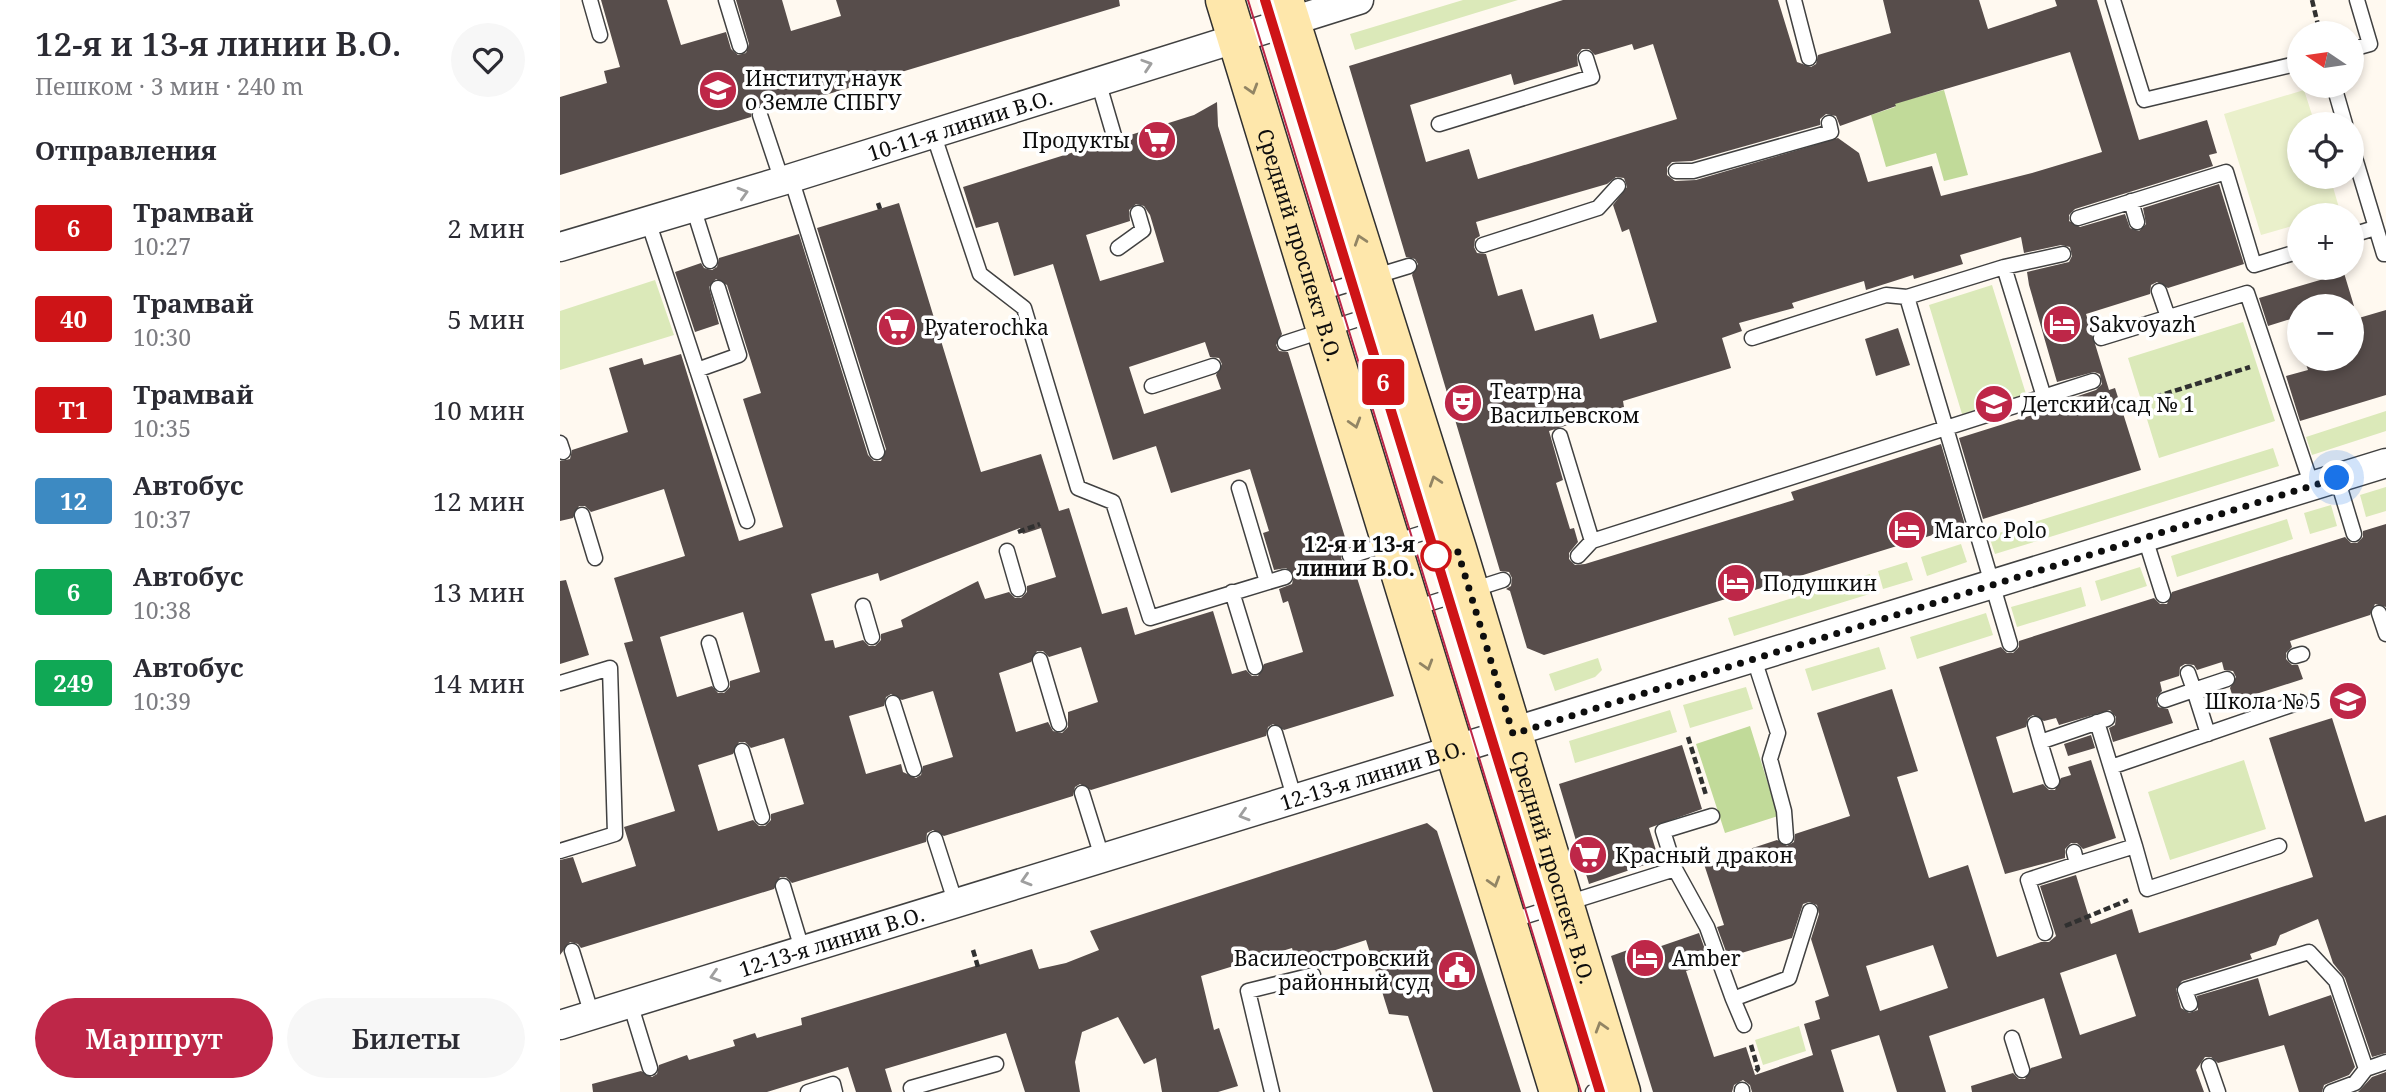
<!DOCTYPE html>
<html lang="ru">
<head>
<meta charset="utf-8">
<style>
	:root { --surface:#fff; --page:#f7f7f7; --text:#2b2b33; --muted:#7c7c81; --accent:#be2748 }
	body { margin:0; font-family:"Noto Serif",serif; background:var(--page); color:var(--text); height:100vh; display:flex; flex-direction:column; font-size:26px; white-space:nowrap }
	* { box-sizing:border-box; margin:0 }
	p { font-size:23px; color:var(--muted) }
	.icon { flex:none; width:38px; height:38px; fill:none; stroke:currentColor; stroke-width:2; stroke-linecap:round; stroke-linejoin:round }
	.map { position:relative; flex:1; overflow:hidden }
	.side { display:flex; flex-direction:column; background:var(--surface); width:560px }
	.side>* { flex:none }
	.badge { padding:0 14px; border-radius:5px; font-size:24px; line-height:46px }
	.needle { width:46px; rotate:283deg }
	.fabs { position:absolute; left:1727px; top:21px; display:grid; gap:14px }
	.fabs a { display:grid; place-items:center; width:77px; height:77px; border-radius:50%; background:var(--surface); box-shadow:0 4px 10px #0003; font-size:35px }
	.you { position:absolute; width:35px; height:35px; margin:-18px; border:5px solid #fff; border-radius:50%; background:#1a73e8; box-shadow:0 0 0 10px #1a73e833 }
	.map>.badge { position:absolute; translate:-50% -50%; box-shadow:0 0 0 4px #fff }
	h2 { padding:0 35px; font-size:26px; line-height:63px }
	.round { display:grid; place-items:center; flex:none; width:74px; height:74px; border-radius:37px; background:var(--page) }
	.head { display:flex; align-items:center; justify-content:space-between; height:119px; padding:0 35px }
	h1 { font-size:33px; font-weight:600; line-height:52px }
	.cta { display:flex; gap:14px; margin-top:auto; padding:14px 35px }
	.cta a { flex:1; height:80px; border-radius:42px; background:var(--accent); color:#fff; font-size:28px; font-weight:600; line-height:80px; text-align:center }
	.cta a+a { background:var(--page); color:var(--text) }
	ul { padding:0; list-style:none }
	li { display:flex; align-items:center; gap:21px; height:91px; padding:0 35px }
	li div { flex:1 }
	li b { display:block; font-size:26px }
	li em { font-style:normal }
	li .badge { min-width:77px; font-weight:700; text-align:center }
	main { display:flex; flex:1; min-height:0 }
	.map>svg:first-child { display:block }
</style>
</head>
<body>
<main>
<section class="side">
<div class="head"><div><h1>12-я и 13-я линии В.О.</h1><p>Пешком · 3 мин · 240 m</p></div><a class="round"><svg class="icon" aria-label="heart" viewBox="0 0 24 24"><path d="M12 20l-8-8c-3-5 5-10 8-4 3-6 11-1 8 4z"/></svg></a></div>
<h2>Отправления</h2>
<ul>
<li><span class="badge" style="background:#ce1417;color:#fff">6</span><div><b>Трамвай</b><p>10:27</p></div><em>2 мин</em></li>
<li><span class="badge" style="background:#ce1417;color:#fff">40</span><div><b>Трамвай</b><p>10:30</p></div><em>5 мин</em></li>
<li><span class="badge" style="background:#ce1417;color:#fff">Т1</span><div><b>Трамвай</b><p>10:35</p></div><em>10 мин</em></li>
<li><span class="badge" style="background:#3d8ac2;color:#fff">12</span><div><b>Автобус</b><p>10:37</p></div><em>12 мин</em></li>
<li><span class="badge" style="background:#10a855;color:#fff">6</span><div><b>Автобус</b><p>10:38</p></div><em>13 мин</em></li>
<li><span class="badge" style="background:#10a855;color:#fff">249</span><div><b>Автобус</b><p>10:39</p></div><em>14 мин</em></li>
</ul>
<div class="cta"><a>Маршрут</a><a>Билеты</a></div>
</section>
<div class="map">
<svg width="1826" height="1092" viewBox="0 0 1826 1092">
	<rect width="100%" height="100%" fill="#fff9f0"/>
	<path fill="#dbe9b9" d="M903,0H958L795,50L790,34Z
		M95,280L114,335L0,370V311Z
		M1432,285L1466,394L1402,414L1369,305Z
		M1683,322L1715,421L1599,458L1568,358Z
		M1826,411V431L1752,455L1746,437Z
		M1713,448L1719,466L1435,554L1429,536Z
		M1826,487V511L1806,517L1800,495Z
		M1771,505L1777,526L1750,534L1744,513Z
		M1727,519L1733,539L1617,577L1611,556Z
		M1401,544L1407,562L1367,576L1361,557Z
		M1347,562L1353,580L1323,589L1318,571Z
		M1580,567L1587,586L1541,601L1535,581Z
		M1310,574L1316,592L1174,636L1168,618Z
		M1521,587L1526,606L1457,627L1451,607Z
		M1426,613L1433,635L1357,659L1350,637Z
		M1319,647L1326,669L1252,691L1245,669Z
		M1038,658L1042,670L1035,677L995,691L989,674Z
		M1186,687L1193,709L1130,728L1123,705Z
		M1110,710L1117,732L1015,763L1009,741Z
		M1684,760L1706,829L1610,860L1588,792Z
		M1239,1026L1246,1051L1203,1065L1195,1040Z"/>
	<path fill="#c1da99" d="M1384,90L1408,175L1384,181L1376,153L1326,167L1311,115L1335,107V103Z
		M1190,726L1218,816L1165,833L1136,744Z"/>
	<path fill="#eaf0cb" d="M1744,90L1755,124H1740V177H1770L1780,211L1768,215H1740L1739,224L1701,235L1664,114Z"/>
	<path fill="#574d4b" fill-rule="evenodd" d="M41,0H107L121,45L166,32L171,49L178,55L186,53L189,44L176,0H222L231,31L281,16L276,0H559L560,6L209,112L198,106L192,109L191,117L0,175V97L47,83L44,71L60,67Z
		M1003,0H1218L1237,62L1251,67L1256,64L1258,55L1331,33L1323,0H1419L1428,29L1497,6L1495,0H1537L1579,140L1647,120L1657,153L1649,155L1653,166L1515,209L1509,215V221L1520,227L1565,214L1570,228L1579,231L1586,224L1583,208L1659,184L1684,264L1608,288L1597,282L1591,285L1590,294L1526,314L1549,390L1555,388L1581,470L1423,519L1399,438L1504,405L1503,401L1536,390L1542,384L1540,374L1534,372L1497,382L1469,285L1467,272L1509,262L1512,256L1510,247L1501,245L1464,253L1461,237L1400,255L1403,264L1354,279L1353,275L1306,290L1304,281L1232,303L1234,308L1179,323L1182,331L1162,338L1171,368L1063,401L1064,407L989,431L1003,480L996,483L1010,529L1014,528L1018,542L1009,553V559L1015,565L1025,564L1234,500L1231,492L1381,444L1405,525L984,655L967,648L950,591L946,589L951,586L952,578L949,572L940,571L852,275L858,264L855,259L846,257L789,66ZM1072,44L1074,50L1093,44L1117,119L918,179L909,149L866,162L850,105L951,74L954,85L1018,66L1017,55L1022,49H1029L1035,55ZM1510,52L1542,152L1472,173L1381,196L1372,166L1308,182L1299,153L1278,138L1136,180L1115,181L1107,175V167L1112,162L1132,161L1260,125V119L1266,114L1276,116L1280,126L1336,106L1335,104ZM1056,177L1064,178L1067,187L1053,205L1062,232L1069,229L1097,322L1040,339L1033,314L975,331L962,289L938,296L926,254L917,253L914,247L915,239L920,236L916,222L1047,184Z
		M657,102L658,126L722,334L716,345L719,351L728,352L788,547L783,550L781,558L784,564L793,565L834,696L724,730L713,724L708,727L706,736L531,790L520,784L515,787L513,796L384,836L373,830L367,833L366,842L232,883L226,877H220L214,889L21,948L18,944L10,942L0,955V860L13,857L22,883L76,866L64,827L115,811L64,643L73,641L54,578L125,556L104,489L31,512L25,506H19L13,518L0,521V461L10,459L12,450L68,432L49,368L82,358L84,365L121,354L179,541L223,527L183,399L201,393L167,285L156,279L149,287L159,324L135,332L115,272L141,263L144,268L152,270L157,267L159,258L239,234L308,455L314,461H321L326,449L257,228L339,203L421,472L481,454L499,511L509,508L542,614L567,607L575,635L653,611L672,674L686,670L692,676H698L704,664L743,652L728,601L723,603L719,589L732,584L734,575L726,568L714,570L703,533L709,531L690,469L611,493L596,446L553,460L493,264L454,276L438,222L416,228L403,187L546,142L552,148H558L564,137L634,115ZM576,204L584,206L590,215L604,262L540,281L526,235L570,221L569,210ZM645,342L650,357L659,358L662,364L656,375L661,389L584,414L569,367ZM460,528L463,534L481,528L496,577L467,586V592L461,598H455L449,592L425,599L418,581L341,620L343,627L321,634V640L315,646H309L303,640L275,648L273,640L265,641L251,594L318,573L320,581ZM183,612L200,672L170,681V687L164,693H158L152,686L117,697L100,637ZM521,647L538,702L508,712V727L502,733L493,731L488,722L456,732L439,673L471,662L477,651H483L489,657ZM373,691L393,757L363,766L361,775L356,778L343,772L341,764L306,774L289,716L324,706L326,697L331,694L342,700ZM224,738L244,804L211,814V820L205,826H199L193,820L158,831L138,765L173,754L179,742H185L191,748Z
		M1784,273L1794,306H1740V316L1708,326L1699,298Z
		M1826,310V395L1740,421L1726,376L1748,370L1744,359H1792V320Z
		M1338,328L1350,365L1316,376L1305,339Z
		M1826,524V607L1815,604L1810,615L1730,641L1732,647L1726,653V659L1732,665H1738L1743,679L1674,701L1670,688L1676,677L1673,671L1664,670L1662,662L1637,670L1634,665L1625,664L1620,667L1619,676L1600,682L1602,691L1596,698L1598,707L1608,709L1613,723L1553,742L1549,728L1555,725L1556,717L1550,710L1499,725L1496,718L1484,721L1473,715L1468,718L1466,727L1436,737L1453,793L1483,784L1489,790H1495L1501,778L1511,775L1508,767L1531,760L1556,838L1523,849L1517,843H1511L1505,849V858L1445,874L1379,667L1441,647L1447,653H1453L1459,647V641L1594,598L1600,604H1607L1612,592L1785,537L1791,543H1797L1803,537V531Z
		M6,580L29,655L0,664V581Z
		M1332,689L1358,771L1337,777L1369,878L1408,865L1437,957L1481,942H1489L1496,936L1480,886L1516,875L1531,924L1572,909L1579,933L1753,877L1709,738L1772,718L1805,822L1826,815V1053L1812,1057L1785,978L1773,963L1758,919L1720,935L1716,945L1690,954L1692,959L1622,981L1616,989L1621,1008L1629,1013L1638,1010L1637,996L1698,978L1709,1016L1771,995L1795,1067L1789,1075L1764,1085L1762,1092H1739L1724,1045L1658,1063L1651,1057H1645L1636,1070L1644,1092H1412L1411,1086L1453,1073L1459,1079H1465L1471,1068L1502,1058L1484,998L1369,1036L1386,1092H1337L1319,1035L1271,1050L1284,1092H1192L1190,1085L1183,1080L1174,1085L1172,1092H1093L1051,956L1076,947L1078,954L1139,933L1150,963L1126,971L1154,1057L1186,1047L1195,1075L1253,1055L1244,1024L1260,1019L1255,1001L1269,996L1251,939L1259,914L1257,905L1249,902L1243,904L1232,938L1168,957L1157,927L1164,925L1144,864L1217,840L1227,846L1234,842L1235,834L1290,816L1257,713ZM1373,945L1388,988L1320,1011L1306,966ZM1556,954L1576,1016L1520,1035L1500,973Z
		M1531,735L1535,748L1508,756L1504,744Z
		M1122,745L1142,809L1089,828L1099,860L1029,884L999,784Z
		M867,823L877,831L961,1092H873L848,1016L829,1014L806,940L736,963L732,948L641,976L654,1030L659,1028L678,1086L658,1092H602L596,1058L584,1064L558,1017L522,1032L515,1062L520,1092H465L446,1033L325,1069L332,1092H296L288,1067L207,1092H33L32,1084L81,1071L92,1077L97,1074L99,1065L127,1055L129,1060L175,1046L173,1040L195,1033L197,1038L242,1025L241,1018L472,949L479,969L506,963L539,950L530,931Z
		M1826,1072V1092H1798L1812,1077Z"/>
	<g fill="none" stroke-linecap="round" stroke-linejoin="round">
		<g stroke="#414141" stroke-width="17">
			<path id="lane" d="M30,0L40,35
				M166,0L180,46
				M1234,0L1249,58
				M1553,0L1584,100L1740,63
				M1792,49L1810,44L1797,0
				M538,81L555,139
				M1774,86L1785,124
				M200,115L222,181
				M879,124L1032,77L1026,58
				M373,133L420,274L464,308L518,488L553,502L590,618L725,577
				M1792,148L1824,254H1826
				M1116,171H1133L1271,132L1269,123
				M231,178L317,452
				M1571,201L1577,222
				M133,207L150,261
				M1518,218L1666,172L1694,265L1740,251
				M88,221L187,521
				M1792,235L1815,228
				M923,245L1038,208L1058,186
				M558,248L583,230L578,213
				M1444,267L1484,397
				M1599,291L1608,317
				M757,294L849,266
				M1192,338L1326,295L1347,297
				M1541,338L1687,293L1752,486
				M725,343L820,312
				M137,370L179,355L158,288
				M592,386L653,366
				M1000,436L1032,541
				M0,443L3,452
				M1777,478L1794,534
				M679,488L707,582
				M22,515L35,558
				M1585,538L1603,595
				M447,551L458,589
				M790,556L888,525
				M1018,556L1032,541L1533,381
				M672,592L695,667
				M303,606L312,637
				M852,609L943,580
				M1819,613L1826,634
				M149,643L161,684
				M1450,644L1347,297L1444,267L1503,254
				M1735,656L1742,654
				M1194,659L1218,733L1210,759L1224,811L1226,837
				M480,660L499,724
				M1628,673L1634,690L1667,679
				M0,683L50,668L55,834L0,851
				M1605,700L1634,690L1648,734
				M333,703L354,769
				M1475,724L1480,742L1547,719
				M715,733L735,800
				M1480,742L1492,781
				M182,751L202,817
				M1551,767L1740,702
				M522,793L542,857
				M375,839L395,901
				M1575,846L1587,889L1719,846
				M1517,864L1575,846L1537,722
				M1115,869L1147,927L1173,999L1229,978L1250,911
				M223,886L242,949
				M950,921L1115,869L1103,831L1152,816
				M1485,933L1468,880L1517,864L1514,852
				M12,951L32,1015
				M1173,999L1184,1025
				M70,1003L90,1068
				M1630,1004L1625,990L1749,952L1776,981L1806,1069
				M1452,1038L1462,1070
				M1649,1066L1658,1092
				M1182,1090V1092
				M248,1092L273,1084L275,1092
				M353,1092L351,1088L436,1064
				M712,1092L688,991L753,975
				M1033,1092L1057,1084
				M1771,1092L1795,1083L1806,1069L1826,1062"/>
		</g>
		<g stroke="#414141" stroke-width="31">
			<g id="street">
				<path id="s1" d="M0,247L222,181L799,0"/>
				<path id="s2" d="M0,1025L1826,463"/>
			</g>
		</g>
		<g stroke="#303030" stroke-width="41">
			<g id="secondary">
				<path id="s3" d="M665,0L999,1092"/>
				<path id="s4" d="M724,0L897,549L1061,1092"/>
			</g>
		</g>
		<path stroke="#303030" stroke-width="4.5" stroke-dasharray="7 3.5" stroke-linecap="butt" d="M1752,0L1760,33
			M318,203L320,209
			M1595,397L1690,367
			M458,532L480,524
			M1128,737L1146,795
			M1505,926L1568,900
			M413,950L418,967
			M1191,1045L1198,1069L1195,1072"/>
		<use href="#lane" stroke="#fff" stroke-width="14"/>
		<use href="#street" stroke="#fff" stroke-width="28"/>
		<use href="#secondary" stroke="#fee7ab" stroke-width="38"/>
		<path stroke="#be2748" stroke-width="2" d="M688,0L1021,1092
			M705,0L1039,1092"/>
	</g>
	<defs><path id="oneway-chevron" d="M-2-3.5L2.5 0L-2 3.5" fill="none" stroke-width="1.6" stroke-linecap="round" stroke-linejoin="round" transform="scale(1.75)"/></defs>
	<g stroke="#9f9f9f">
		<use href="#oneway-chevron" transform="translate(587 65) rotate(-18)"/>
		<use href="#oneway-chevron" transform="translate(183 193) rotate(-16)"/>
		<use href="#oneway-chevron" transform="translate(684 815) rotate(163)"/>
		<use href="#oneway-chevron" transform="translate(466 880) rotate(163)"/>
		<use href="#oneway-chevron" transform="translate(155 976) rotate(163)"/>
	</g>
	<g stroke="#928564">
		<use href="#oneway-chevron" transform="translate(692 89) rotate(73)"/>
		<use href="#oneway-chevron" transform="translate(800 240) rotate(-108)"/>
		<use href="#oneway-chevron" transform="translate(795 423) rotate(73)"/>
		<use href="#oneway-chevron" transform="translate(875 481) rotate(-108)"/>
		<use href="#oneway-chevron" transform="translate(867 665) rotate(73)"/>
		<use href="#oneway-chevron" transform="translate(934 882) rotate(73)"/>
		<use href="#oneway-chevron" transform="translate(1041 1027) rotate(-107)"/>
	</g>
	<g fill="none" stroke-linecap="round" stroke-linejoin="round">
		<g stroke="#fff" stroke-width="16">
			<path id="line" d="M705,0L1040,1092"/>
		</g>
		<use href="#line" stroke="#ce1417" stroke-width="10"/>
		<path stroke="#0e0e0e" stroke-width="7" stroke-dasharray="0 12.6" d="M876,556L897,549L953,734L1777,478"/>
	</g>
	<defs>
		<g id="university-disc" transform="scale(2.0125)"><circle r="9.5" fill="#be2748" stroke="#fff"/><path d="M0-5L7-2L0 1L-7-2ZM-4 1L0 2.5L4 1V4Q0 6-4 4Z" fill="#fff"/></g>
		<g id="supermarket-disc" transform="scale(2.0125)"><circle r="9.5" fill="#be2748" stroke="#fff"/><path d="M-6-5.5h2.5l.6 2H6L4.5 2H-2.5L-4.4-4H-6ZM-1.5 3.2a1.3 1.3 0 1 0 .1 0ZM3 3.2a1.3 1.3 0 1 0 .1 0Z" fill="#fff"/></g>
		<g id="hotel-disc" transform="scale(2.0125)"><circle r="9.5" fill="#be2748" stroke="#fff"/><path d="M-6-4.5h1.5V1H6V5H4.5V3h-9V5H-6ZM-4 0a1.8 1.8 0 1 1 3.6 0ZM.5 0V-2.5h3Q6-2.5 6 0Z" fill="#fff"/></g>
		<g id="theatre-disc" transform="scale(2.0125)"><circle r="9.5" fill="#be2748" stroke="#fff"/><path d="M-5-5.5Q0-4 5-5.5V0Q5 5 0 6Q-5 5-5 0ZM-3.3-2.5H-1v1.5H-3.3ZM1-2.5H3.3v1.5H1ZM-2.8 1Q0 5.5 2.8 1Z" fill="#fff"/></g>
		<g id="school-disc" transform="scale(2.0125)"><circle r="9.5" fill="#be2748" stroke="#fff"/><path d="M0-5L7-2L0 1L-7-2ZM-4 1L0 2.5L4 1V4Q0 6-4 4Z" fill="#fff"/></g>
		<g id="civic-disc" transform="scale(2.0125)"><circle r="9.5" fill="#be2748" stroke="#fff"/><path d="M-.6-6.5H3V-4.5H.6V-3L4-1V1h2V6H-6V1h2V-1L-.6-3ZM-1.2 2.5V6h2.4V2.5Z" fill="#fff"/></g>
	</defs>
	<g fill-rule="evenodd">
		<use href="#university-disc" x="158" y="90"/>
		<use href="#supermarket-disc" x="597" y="140"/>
		<use href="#hotel-disc" x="1502" y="324"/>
		<use href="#supermarket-disc" x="337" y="327"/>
		<use href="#theatre-disc" x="903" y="403"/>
		<use href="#school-disc" x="1434" y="404"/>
		<use href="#hotel-disc" x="1347" y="530"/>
		<use href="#hotel-disc" x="1176" y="583"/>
		<use href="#school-disc" x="1788" y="701"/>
		<use href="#supermarket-disc" x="1028" y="855"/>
		<use href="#hotel-disc" x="1085" y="958"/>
		<use href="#civic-disc" x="897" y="970"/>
	</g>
	<circle fill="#fff" stroke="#ce1417" stroke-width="3.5" cx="876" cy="556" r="14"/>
	<g text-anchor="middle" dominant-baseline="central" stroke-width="7" stroke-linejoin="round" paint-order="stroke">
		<g font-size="21" fill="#0e0e0e" stroke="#fff" text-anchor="start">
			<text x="185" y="78">Институт наук<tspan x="185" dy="24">о Земле СПБГУ</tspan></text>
			<text x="570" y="140" text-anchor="end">Продукты</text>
			<text x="1529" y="324">Sakvoyazh</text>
			<text x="364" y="327">Pyaterochka</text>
			<text x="930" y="391">Театр на<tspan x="930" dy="24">Васильевском</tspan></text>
			<text x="1461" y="404">Детский сад № 1</text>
			<text x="1374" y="530">Marco Polo</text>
			<text x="1203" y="583">Подушкин</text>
			<text x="1761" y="701" text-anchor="end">Школа № 5</text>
			<text x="1055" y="855">Красный дракон</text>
			<text x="870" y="958" text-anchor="end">Василеостровский<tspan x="870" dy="24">районный суд</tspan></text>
			<text x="1112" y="958">Amber</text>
		</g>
		<g font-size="21" fill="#0e0e0e" stroke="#fff">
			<text stroke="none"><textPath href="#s1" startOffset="418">10-11-я линии В.О.</textPath></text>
			<text stroke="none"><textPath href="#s3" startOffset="256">Средний проспект В.О.</textPath></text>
			<text stroke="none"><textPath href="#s2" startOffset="850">12-13-я линии В.О.</textPath></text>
			<text stroke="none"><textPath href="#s4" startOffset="908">Средний проспект В.О.</textPath></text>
			<text stroke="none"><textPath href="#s2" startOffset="284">12-13-я линии В.О.</textPath></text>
		</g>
		<g font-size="21" font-weight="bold" fill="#0e0e0e" stroke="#fff" text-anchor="end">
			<text x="855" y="544">12-я и 13-я<tspan x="855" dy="24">линии В.О.</tspan></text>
		</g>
	</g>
</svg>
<div class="fabs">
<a><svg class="needle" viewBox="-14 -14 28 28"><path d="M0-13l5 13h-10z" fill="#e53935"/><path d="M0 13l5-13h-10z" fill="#7c7c81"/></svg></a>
<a><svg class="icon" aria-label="locate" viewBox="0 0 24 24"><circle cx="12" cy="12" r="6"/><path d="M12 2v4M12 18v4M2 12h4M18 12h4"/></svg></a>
<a>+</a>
<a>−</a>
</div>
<div class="you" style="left:1777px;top:478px"></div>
<b class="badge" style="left:823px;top:382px;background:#ce1417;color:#fff">6</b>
</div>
</main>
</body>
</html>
